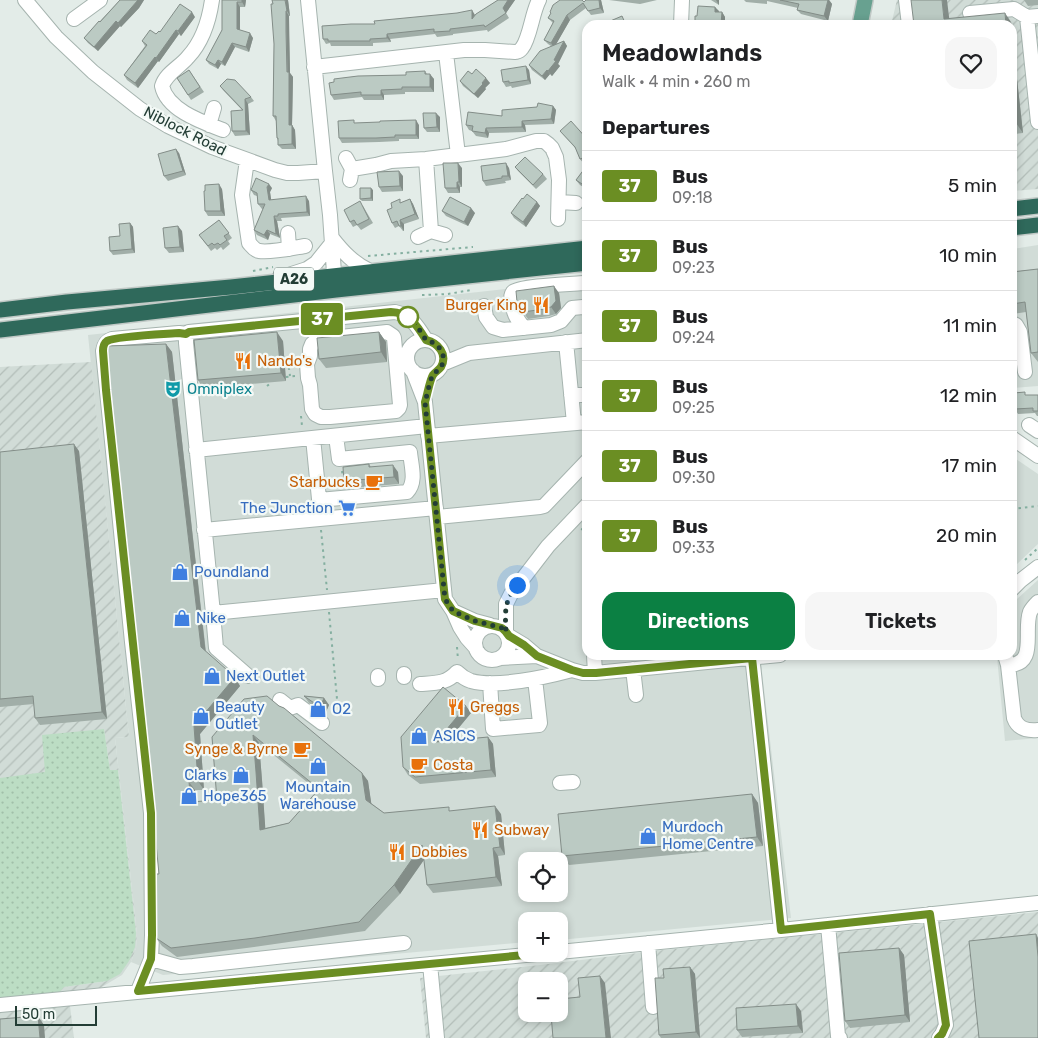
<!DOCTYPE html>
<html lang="en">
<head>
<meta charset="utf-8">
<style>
	:root { --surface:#fff; --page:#f6f6f6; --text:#202124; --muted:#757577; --line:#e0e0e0; --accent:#0b8043 }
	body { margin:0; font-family:Rubik,sans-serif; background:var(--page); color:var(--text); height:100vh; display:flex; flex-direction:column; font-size:19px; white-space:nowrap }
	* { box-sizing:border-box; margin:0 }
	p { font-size:16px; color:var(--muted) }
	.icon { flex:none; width:28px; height:28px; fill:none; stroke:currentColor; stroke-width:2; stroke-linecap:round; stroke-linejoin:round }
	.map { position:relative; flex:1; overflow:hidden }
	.details { position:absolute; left:582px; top:20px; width:435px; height:640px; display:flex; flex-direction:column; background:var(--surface); border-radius:15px; box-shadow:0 2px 8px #0003 }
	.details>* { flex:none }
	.badge { padding:0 10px; border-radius:4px; font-size:18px; line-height:32px }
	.controls { position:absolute; left:518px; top:852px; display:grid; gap:10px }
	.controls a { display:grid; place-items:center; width:50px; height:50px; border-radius:10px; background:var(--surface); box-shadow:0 2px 8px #0003; font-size:25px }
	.scale { position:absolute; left:15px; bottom:12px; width:82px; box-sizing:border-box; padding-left:5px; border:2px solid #233d35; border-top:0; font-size:14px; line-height:18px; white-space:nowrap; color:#233d35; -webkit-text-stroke:4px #f3f9f6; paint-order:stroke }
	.you { position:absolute; width:25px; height:25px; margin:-12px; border:4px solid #fff; border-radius:50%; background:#1a73e8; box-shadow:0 0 0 8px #1a73e833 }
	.map>.badge { position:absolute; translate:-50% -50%; box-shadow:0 0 0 2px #fff }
	h2 { padding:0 20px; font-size:19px; line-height:45px }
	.round { display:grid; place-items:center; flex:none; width:52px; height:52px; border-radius:15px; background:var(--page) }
	.head { display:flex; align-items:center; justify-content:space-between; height:85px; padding:0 20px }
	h1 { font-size:24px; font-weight:600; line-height:38px }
	.action { display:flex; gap:10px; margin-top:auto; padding:10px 20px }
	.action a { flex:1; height:58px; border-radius:15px; background:var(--accent); color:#fff; font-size:20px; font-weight:600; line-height:58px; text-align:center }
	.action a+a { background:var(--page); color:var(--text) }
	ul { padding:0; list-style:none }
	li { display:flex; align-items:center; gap:15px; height:70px; padding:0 20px; border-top:1px solid var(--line) }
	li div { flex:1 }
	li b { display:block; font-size:19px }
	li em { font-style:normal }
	li .badge { min-width:55px; font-weight:700; text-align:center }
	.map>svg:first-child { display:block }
</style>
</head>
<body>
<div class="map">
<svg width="1038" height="1038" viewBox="0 0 1038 1038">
	<defs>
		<pattern id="industrial-furrows" width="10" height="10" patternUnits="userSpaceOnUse" patternTransform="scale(1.25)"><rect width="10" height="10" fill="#d1dcd7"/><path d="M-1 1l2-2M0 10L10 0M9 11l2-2" fill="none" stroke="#b3beb9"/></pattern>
		<pattern id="grass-dots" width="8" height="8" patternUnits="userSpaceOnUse" patternTransform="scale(1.25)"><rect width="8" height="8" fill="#bcddc4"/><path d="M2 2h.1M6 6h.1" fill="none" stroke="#a1bfa9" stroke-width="1.8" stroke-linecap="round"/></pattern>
	</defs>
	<rect width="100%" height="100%" fill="#e3ece8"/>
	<path fill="#d1dcd7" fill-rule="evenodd" d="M1038,245V386L1013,388L1012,249Z
		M587,280L588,655H760L791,918L559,940V921H526V942L163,975L131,962L136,948L137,933L115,738L129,737L88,335ZM526,861H559V894H526Z
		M1013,457L1038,474V544L1013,568Z
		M1038,580V738L1005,741L997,657L998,655H1012L1013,606L1017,599Z"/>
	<path fill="url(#industrial-furrows)" fill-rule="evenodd" d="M897,0H1038V189L1013,191L1012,25H891Z
		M91,362L129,737L115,738L137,933L136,948L131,962L122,975L70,1006L74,1038H0V1000L64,987L107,981L136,933L118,770H110L104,730L45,772L0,807V367Z
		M1038,912V1038H426L420,978L540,965L654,951ZM526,981H559V1014H526Z"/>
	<path fill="url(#grass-dots)" d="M104,729L110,770H118L136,933L135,947L129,961L120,974L107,981L64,987L57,995L0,1000V778L45,772L42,735Z"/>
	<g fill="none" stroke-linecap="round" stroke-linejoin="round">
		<g stroke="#a6b4af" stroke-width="16">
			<path id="minor" d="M25,0L56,37L93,72L140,109L168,126L212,147L275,170L287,173H298L325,171
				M212,0C209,21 203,41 188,57C180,67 166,73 162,86C167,110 202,122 223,130
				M308,0L325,171L330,215L335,287
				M906,0L909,25
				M970,13L1014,9L1027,17L1038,16
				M1027,17L1038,122
				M74,19L100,0
				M681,25L682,0
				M446,53L458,155
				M314,67L464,50H485L515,52C519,51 519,52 522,48C530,38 532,13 539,0
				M209,125L214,108
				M346,158L352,169L350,180
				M426,159L431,231
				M247,160L242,195L249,243C252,246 254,250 259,251C271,253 292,248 305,246
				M352,169L376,165L391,161L426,159L506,149L536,141H544L548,144L552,148L556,157L559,180L558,219
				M559,202L576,203
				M288,233L289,249
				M418,237L431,231L445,235
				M332,238C343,252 353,263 370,271
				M279,278L307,269L316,263L332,243
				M484,306L486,317L493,327L503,330L551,325L561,321L572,308L583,307L588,309
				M1012,323L1016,325L1020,332L1025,372
				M524,328C516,318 513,313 512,300C511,296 511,295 513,292C518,286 573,284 584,283L588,284
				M387,332L393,336L394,338L400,405L399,408L396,411L330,417H321L315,414L312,409L310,385L308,378L307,364L310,356V349L312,344L317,340L322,339Z
				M426,340C418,327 411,315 395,312L189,332L186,334V343L213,613L444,590
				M407 358a18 18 0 1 1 36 0a18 18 0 1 1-36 0Z
				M566,342L574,423
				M442,364L469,353L588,340
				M413,371L425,402L445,599L453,611L460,627L467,638L476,648
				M571,395H588
				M1029,425L1038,431
				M428,436L588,422
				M313,438L320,509
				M1012,438L1038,456
				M196,450L427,426
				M319,500L407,492C417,482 411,465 410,452L339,459L336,436
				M437,517L540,507L544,506L588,460
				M204,530L436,508
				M1012,589L1020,581L1038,567
				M453,611L475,621L490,625
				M213,613L216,648L248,676
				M475 643a17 17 0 1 1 34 0a17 17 0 1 1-34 0Z
				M506,632V604L511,594L548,546L588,504
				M509,636L524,645L537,656L572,670L583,673H595L780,655
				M594,655L595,673
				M752,655L781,930
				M1005,655L1008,665L1014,718C1018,729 1027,731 1038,730
				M500,658L537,656
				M1008,665C1038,665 1023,631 1030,612C1032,608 1035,605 1038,602
				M633,669L636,695
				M404,674V677
				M378,676V679
				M490,683L493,729L539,725L540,723L535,679
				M420,684C435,683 446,684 457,672C461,676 465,679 471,681C497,688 546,677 572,670
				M280,700L290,708L298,705L322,723
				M560,783L573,782
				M930,914L946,1025L942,1034L939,1038
				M828,925L838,1036L840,1038
				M648,943L653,1007
				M559,952L781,930L1038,903
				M151,959L180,967L193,966L404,943
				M430,964L437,1038
				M138,991L151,959L152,935L151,813L132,642L103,351C104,344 106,341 112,339L179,333L186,334
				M0,1005L536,954"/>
		</g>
		<g stroke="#c1c9c6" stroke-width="18">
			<path id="major" d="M860,25L865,0"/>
		</g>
		<g stroke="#c1c9c6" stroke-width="18">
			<path id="highway" d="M1012,209L1038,206
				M1012,228L1038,225
				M0,310L67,302L231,287L588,248
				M0,330L336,290L588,263"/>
		</g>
		<path stroke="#84afa0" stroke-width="2" stroke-dasharray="2.5 4" stroke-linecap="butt" d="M368,256L473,247
			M253,271L273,267
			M422,295L448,294L471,290
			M288,361L290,376
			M286,377L296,376
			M209,386L214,392
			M267,386L272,382
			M301,416L302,426
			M342,471L344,486
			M329,481L342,479
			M1012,509L1038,506
			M581,529L588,531
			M321,530L327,590
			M1025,560L1038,548
			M329,612L337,699
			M457,647L458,660"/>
		<use href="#minor" stroke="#fff" stroke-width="14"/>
		<use href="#major" stroke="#68a190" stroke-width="15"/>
		<use href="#highway" stroke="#2f695b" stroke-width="15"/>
	</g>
	<path fill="#a1aea8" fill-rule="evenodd" d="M120,0H144L139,8L121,27L120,26L98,51L88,43L84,38Z
		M222,0H246L245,7H240V30L253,38L249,52L235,47L225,66L221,64L218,69L209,64L206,60L222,30Z
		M288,0L290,16H289V36L290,73L293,77L292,125L295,130L296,149H282L278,145V141L277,138L276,121L273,116L274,44Z
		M498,0H515L506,13L509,18L488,32L487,30L453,34V35L437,37L435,34L390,39L391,42L373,43V46H331L330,43L326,44L323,39L375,24L475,15Z
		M601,0L604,13L591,15L586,8L570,20L556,44L564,41L567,46L558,64L560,66L552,76L550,74L545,80L532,70L529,65L551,46L548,44L544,40L553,23L548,18L551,13L550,12L584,2Z
		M609,0H657L640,4Z
		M711,0H719V5Z
		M744,0H829L832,4L828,21L801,14L797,10L798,8L767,1V4L746,2Z
		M1024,0H1038V5L1028,6Z
		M719,11V12H722L725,17V25H695Z
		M195,17L181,36L179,34L159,62L158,61L138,88L127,80L124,75L145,46L142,41L160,32Z
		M1012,34L1023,133L1012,134Z
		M588,49V76L584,71Z
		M189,70L204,92L191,100L177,78Z
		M529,70L531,84L512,88L511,86L506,87L503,82Z
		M425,71L427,74L434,79V92H405V94L384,95V100H364L362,97L334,100L331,95L406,75Z
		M472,74L490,83L485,88L486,89L478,98L463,86L460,81Z
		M220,86L251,97L254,101L248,104L250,135L235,136L232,131L242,110L223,90Z
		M553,106L556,110L554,124L525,125L526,132L489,133L488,138L476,136L472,131L469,130L466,125L537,107Z
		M440,117V132H427L424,128Z
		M356,123L419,125V139H399V141L379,142L342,143L339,138Z
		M560,131L588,140V162L584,164L580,159L576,149Z
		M179,153L186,175L168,181L164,176Z
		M495,165L509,168L511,180L505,181L506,183L486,186L483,181Z
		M515,167L543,174L547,179L536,189L518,171Z
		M462,168V187H460V193H448L445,188Z
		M588,169V190L580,185L576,180Z
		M403,176V191L382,192L379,187Z
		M272,188L270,192L271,200L309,201L310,216L281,218L282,221H277L280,238L270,234L268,240L257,235L254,230L263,209H262L258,204L257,196L254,195L251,190Z
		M222,189L225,216H208L205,211Z
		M373,190V201H362L360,199Z
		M410,199L413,204L419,219L404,224V231H403L399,226L395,228L392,223V208L402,202Z
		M523,199L537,202L540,206L526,227L514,218L511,213Z
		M363,206L373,223L361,230L357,225L353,227L350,222Z
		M442,211L475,213L468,226L446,216Z
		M219,220L232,238L228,241L230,244L223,250L221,247L217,250L215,248L211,251L199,235Z
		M130,223L133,227L135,253L113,255L110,251Z
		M182,231L184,252L169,253L165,248Z
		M1038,269V362L1031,353L1026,312L1012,314V272Z
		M559,293L561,308L556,314L549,316L528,319L523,312Z
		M379,332L386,342L387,362L326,368L319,359Z
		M283,341L286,381L203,388L198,380Z
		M166,344L172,352L206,652L240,686L200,734L204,790H195L196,802L217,800L212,737L279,706L362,773L368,781L371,803L384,813L452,811L501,814L505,855L498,856L502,886L433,893L427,885L424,860L400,894L365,931L261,946L177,957L162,946L156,938L159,874ZM259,743L318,791L289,823L265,828L262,780Z
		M1027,395H1038V416H1037L1035,413L1018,414L1015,409Z
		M79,451L107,719L40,725L35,718L34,704L0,707V452Z
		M369,464L371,467L398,472L399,484L349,488L344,481Z
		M304,696L324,698L329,705L325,714L309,703Z
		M466,706L471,713L448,741L488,737L493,744L496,777L420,784L408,775L403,767Z
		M752,794L758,803L763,846L569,865L562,856Z
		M899,948L904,955L910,1022L850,1028L845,1021Z
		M690,967L695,974L700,1038H661L659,1035L664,978Z
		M801,1011L803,1033L742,1037L737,1030Z"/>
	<path fill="#838d88" d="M138,0H144L139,8L121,27L118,23Z
		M242,0H246L245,7L242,2Z
		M285,0H288L290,16L287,11Z
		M508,0H515L506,13L509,18L503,8Z
		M599,0H601L604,13L600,8Z
		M716,0H719V5Z
		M828,0H829L832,4L828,21L824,16Z
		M942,0H947L950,25L944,19Z
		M237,2L240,7V33L237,29Z
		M715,7L719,11L718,17L715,12Z
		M472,10L475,15L472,19Z
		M286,11L289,16L290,73L293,77L292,125L295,130L296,149L292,144L289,125Z
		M192,12L195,17L181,36L178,31Z
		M722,12L725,17V25H722L721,24Z
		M1005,13L1011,22L1012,25H1006Z
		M567,15L570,20L554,48L551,43Z
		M116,21L120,26L98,51L94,47Z
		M176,30L179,34L159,62L156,58Z
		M250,33L253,38L249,52L246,47Z
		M387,34L390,39L391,42L387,38Z
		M1012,34L1023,133L1016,123L1012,88Z
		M564,41L567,46L558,64L560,66L552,76L548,71Z
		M232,43L235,47L225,66L222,62Z
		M155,57L158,61L138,88L135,83Z
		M218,60L221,64L218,69L215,65Z
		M526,66L529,70L531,84L528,80Z
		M547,70L550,74L545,80L542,76Z
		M430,74L434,79V92L430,87Z
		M486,78L490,83L485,88L486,89L478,98L474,94Z
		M381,90L384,95V100L381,95Z
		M245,99L248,104L250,135L246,131Z
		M553,106L556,110L554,124L551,119Z
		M436,113L440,117V132L437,127Z
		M416,120L419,125V139L416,135Z
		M522,121L525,125L526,132L522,127Z
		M486,128L489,133L488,138L485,133Z
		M176,149L179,153L186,175L183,171Z
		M458,163L462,168V187L459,182Z
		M506,163L509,168L511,180L508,176Z
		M399,171L403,176V191L400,186Z
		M457,182L460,187V193L457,188Z
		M219,184L222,189L225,216L221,211Z
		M269,184L272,188L270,192L272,205L269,200L267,187Z
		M371,188L373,190V201L371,198Z
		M306,196L309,201L310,216L307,212Z
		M410,199L413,204L419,219L415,214Z
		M537,202L540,206L526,227L523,222Z
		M471,208L475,213L468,226L464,222Z
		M274,216L277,221L280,238L276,234Z
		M400,220L404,224V231L401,226Z
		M130,223L133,227L135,253L132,249Z
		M178,226L182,231L184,252L180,247Z
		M267,230L270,234L268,240L264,235Z
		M554,286L559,293L561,308L556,314L551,307Z
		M277,332L283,341L286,381L281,373Z
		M379,332L386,342L387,362L381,352Z
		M166,344L172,352L206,655L201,647Z
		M74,444L79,451L107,719L102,712Z
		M393,465L398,472L399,484L394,477Z
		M235,677L240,686L200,734L204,790L198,781L194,726Z
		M324,698L329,705L325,714L320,707Z
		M466,706L471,713L441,749L436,742Z
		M253,735L259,743L262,780L266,838L260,830Z
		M488,737L493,744L496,777L491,770Z
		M362,773L368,781L372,808L366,800Z
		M189,782L195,790L197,811L191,802Z
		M752,794L758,803L763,846L757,837Z
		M495,806L501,814L505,855L500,847Z
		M422,845L428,854L400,894L394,885Z
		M493,848L498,856L502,886L496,877Z
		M1036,934L1038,938V957Z
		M899,948L904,955L910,1022L905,1015Z
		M690,967L695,974L700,1038L696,1032Z
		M600,976L605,983L611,1038H606Z
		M796,1004L801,1011L803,1033L798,1026Z
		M38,1016L44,1025L45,1038H40Z"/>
	<path fill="#bbcac3" stroke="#838d88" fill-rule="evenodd" d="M120,0H138L118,23L116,21L94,47L84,38L99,21L100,22Z
		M222,0H242V2H237V29L250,33L246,47L232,43L222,62L218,60L215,65L206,60L222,30Z
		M272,0H285L287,11H286V31L287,72H289V125H292V144L278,145V138H277L276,116H273L274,44L271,4H273Z
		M498,0H508L503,8L506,13L485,27L484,25L450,29V31L434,32V29L387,34V38L370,39V41H328V39H323L322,26L351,24H375L374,21L457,13L472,10V19L476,14Z
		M560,0H582L584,2L586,0H599L600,8L588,11L583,3L567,15L551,43L544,40L554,21L548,18L551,13L550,12L553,5Z
		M780,0H828L824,16L797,10L799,4Z
		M911,0H942L944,19L1005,13L1006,25H914Z
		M180,4L192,12L178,31L176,30L156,58L155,57L135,83L124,75L147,45L142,41L150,30L156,34L159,31L160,32Z
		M698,6L715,7V12H722L721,24L713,23V25H695V16H697Z
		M622,16L626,25H601Z
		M564,41L554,60L556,61L548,71L547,70L542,76L529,65L540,51Z
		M585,49H588V71H584Z
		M526,66L528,80L509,83V81L503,82L501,70Z
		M476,69L486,78L482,83L483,84L474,94L460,81L468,71L472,74Z
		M189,70L200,87L188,95L177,78Z
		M425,71V74H430V87H402V89L381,90V95H361V92L331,95L329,83L334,82V79L358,76L406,75V72Z
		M227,79L235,80L251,97L245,99L246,131H232L231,111L243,110L220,86Z
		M588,85V94L583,88Z
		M1012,88L1016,123L1012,124Z
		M538,103L553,106L551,119L522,121V127L486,128L485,133L472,131L473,126L466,125L468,112L502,116V110L537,107Z
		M423,113H436L437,127L424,128Z
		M354,120V123L380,122V121L416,120V135H395V137L376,138H339L338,121Z
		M571,121L588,140V156L580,159L575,147L560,131Z
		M176,149L183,171L164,176L158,154Z
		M525,157L543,174L533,185L515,167Z
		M443,163H458L459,182H457V188H445Z
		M506,163L508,176H502V178L483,181L481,166Z
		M585,168L588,169V188L576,180Z
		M399,171L400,186L379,187L377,172Z
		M256,178L269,184L267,187L269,200L306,196L307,212L278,214V216H274L276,234L267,230L264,235L254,230L265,204H258L257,193L251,190Z
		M219,184L221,211H205L204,191H205V185Z
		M360,188H371V198L360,199Z
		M527,194L537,202L523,222L511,213L522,198L523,199Z
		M450,197L471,208L464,222L442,211Z
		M400,199V203L410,199L415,214L400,220L401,226H399L397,221L392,223L387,210L392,208L391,203Z
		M360,201L369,219L357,225L354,220L350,222L344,210Z
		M219,220L229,233L224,236L227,240L220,245L218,243L214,245L212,243L208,246L199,235Z
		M130,223L132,249L110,251L109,237L120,236L119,224Z
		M178,226L180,247L165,248L163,228Z
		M1038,269V352L1031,353L1025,302L1012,304V272Z
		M554,286L556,301L551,307L544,309L523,312L517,302L516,291Z
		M277,332L281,373L198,380L194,340Z
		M379,332L381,352L319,359L317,338Z
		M166,344L201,647L235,677L194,726L198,781L189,782L191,802L217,800L212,737L244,699L267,696L279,706L284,708L362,773L366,800L384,813L449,807V811L495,806L500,847L493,848L496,877L427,885L422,845L394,885L359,922L255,938L171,948L156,938L154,874H159L154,823V804L135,633L106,346ZM253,735L319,789L289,823L260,830L256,772Z
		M1025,392V395H1038V411H1033V408L1015,409L1014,393Z
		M74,444L102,712L35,718L33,696L0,699V452Z
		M369,464V467L393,465L394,477L344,481L343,467Z
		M443,687L466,706L436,742L488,737L491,770L415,777L403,767L401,737Z
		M304,696L324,698L320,707Z
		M752,794L757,837L562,856L558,814Z
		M1036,934L1038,957V1038H979L969,941Z
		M899,948L905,1015L845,1021L839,953Z
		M690,967L696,1032L659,1035L655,978H664L663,969Z
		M600,976L606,1038H553L551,1014H559V999L580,997L578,978Z
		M796,1004L798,1026L737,1030L736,1008Z
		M38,1016L40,1038H0V1019Z"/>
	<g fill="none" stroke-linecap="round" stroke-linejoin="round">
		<g stroke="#fff" stroke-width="11">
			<path id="line" d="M536,954L138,991L151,959L152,935L151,813L106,390L103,351C103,347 104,343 107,341C115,336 167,334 179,333L186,334L189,332L391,312C409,312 418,327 426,340C438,343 448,354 441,367C439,370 435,372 433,375C430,379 427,396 425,402L444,590L445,599L453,611L475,621L502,628L506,632L509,636L524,645L537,656L572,670L583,673H596L752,658L781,930L930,914L946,1025L942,1034L938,1038"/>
		</g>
		<use href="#line" stroke="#6b8e23" stroke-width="8"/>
		<path stroke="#233d35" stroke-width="5" stroke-dasharray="0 9" d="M408,317L415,323L426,340C438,343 448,354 441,367C439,370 435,372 433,375C430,379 427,396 425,402L445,599L453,611L475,621L502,628L506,632C505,611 504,602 517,585"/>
	</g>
	<defs>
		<g id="restaurant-bare" transform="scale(1.35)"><path d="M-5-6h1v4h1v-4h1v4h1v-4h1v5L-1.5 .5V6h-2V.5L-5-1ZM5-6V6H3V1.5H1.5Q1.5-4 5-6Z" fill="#e8710a" stroke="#f3f9f6" stroke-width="2.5" paint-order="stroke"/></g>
		<g id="theatre-bare" transform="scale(1.35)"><path d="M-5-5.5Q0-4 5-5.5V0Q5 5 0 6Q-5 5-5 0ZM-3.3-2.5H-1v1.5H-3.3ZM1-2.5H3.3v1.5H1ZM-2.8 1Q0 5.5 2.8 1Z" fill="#0f9aa8" stroke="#f3f9f6" stroke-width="2.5" paint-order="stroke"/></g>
		<g id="cafe-bare" transform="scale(1.35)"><path d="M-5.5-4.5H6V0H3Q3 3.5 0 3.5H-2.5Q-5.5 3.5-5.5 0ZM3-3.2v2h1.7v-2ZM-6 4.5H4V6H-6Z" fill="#e8710a" stroke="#f3f9f6" stroke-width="2.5" paint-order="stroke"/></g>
		<g id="supermarket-bare" transform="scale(1.35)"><path d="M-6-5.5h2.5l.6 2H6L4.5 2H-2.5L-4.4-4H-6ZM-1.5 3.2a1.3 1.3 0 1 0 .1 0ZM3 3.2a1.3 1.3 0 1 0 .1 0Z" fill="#3f7fe0" stroke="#f3f9f6" stroke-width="2.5" paint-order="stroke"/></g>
		<g id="shop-bare" transform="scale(1.35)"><path d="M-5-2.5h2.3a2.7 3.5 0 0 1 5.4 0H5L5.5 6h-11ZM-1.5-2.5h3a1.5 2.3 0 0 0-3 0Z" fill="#3f7fe0" stroke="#f3f9f6" stroke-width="2.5" paint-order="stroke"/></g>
	</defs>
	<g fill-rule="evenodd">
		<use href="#restaurant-bare" x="541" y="305"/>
		<use href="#restaurant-bare" x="243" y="361"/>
		<use href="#theatre-bare" x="173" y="389"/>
		<use href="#cafe-bare" x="374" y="482"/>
		<use href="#supermarket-bare" x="347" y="508"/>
		<use href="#shop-bare" x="180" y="572"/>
		<use href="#shop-bare" x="182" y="618"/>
		<use href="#shop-bare" x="212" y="676"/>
		<use href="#restaurant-bare" x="456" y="707"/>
		<use href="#shop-bare" x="318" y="709"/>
		<use href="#shop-bare" x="201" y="716"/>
		<use href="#shop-bare" x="419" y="736"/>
		<use href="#cafe-bare" x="302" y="749"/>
		<use href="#cafe-bare" x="419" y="765"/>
		<use href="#shop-bare" x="318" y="766"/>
		<use href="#shop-bare" x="241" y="775"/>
		<use href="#shop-bare" x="189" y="796"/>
		<use href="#restaurant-bare" x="480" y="830"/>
		<use href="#shop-bare" x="648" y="836"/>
		<use href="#restaurant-bare" x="397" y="852"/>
	</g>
	<circle fill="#fff" stroke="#6b8e23" stroke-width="2.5" cx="408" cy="317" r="10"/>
	<g text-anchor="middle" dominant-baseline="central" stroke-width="4.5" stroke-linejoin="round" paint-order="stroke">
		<rect fill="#f3f9f6" stroke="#61756f" stroke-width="1" x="274" y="267.5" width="40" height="23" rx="4"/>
		<g font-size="14" font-weight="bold" fill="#233d35">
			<text x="294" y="279">A26</text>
		</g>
		<g font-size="15" fill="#233d35" stroke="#f3f9f6">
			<text transform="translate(185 131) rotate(27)">Niblock Road</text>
		</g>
		<g font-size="15" fill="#c56008" stroke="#f3f9f6" text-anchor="start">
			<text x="527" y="305" text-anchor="end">Burger King</text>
			<text x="257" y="361">Nando's</text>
			<text x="360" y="482" text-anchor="end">Starbucks</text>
			<text x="470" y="707">Greggs</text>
			<text x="288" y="749" text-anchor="end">Synge &amp; Byrne</text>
			<text x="433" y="765">Costa</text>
			<text x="494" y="830">Subway</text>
			<text x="411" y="852">Dobbies</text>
		</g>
		<g font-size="15" fill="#0d838f" stroke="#f3f9f6" text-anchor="start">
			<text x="187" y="389">Omniplex</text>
		</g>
		<g font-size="15" fill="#366cbe" stroke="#f3f9f6" text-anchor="start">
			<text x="333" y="508" text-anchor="end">The Junction</text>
			<text x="194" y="572">Poundland</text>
			<text x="196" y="618">Nike</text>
			<text x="226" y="676">Next Outlet</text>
			<text x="215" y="707">Beauty<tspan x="215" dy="17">Outlet</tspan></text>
			<text x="332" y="709">O2</text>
			<text x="433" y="736">ASICS</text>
			<text x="227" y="775" text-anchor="end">Clarks</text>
			<text x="318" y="787" text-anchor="middle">Mountain<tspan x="318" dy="17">Warehouse</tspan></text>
			<text x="203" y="796">Hope365</text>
			<text x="662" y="827">Murdoch<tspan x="662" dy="17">Home Centre</tspan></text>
		</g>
	</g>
</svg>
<div class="controls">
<a><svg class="icon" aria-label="locate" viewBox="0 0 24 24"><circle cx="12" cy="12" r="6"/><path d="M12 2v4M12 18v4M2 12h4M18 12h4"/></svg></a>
<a>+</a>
<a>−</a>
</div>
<div class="scale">50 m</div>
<div class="you" style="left:517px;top:585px"></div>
<b class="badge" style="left:322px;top:319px;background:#6b8e23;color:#fff">37</b>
<section class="details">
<div class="head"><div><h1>Meadowlands</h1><p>Walk · 4 min · 260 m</p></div><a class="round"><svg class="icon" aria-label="heart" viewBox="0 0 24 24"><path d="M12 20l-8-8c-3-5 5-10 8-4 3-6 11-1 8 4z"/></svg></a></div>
<h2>Departures</h2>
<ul>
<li><span class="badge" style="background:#6b8e23;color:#fff">37</span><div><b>Bus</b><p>09:18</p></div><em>5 min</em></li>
<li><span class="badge" style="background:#6b8e23;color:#fff">37</span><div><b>Bus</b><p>09:23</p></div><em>10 min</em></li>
<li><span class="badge" style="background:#6b8e23;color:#fff">37</span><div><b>Bus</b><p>09:24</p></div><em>11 min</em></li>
<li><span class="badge" style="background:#6b8e23;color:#fff">37</span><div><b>Bus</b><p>09:25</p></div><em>12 min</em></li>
<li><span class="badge" style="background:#6b8e23;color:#fff">37</span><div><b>Bus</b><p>09:30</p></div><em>17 min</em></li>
<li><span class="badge" style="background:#6b8e23;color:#fff">37</span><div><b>Bus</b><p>09:33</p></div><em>20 min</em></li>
</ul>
<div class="action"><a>Directions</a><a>Tickets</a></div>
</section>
</div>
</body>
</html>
